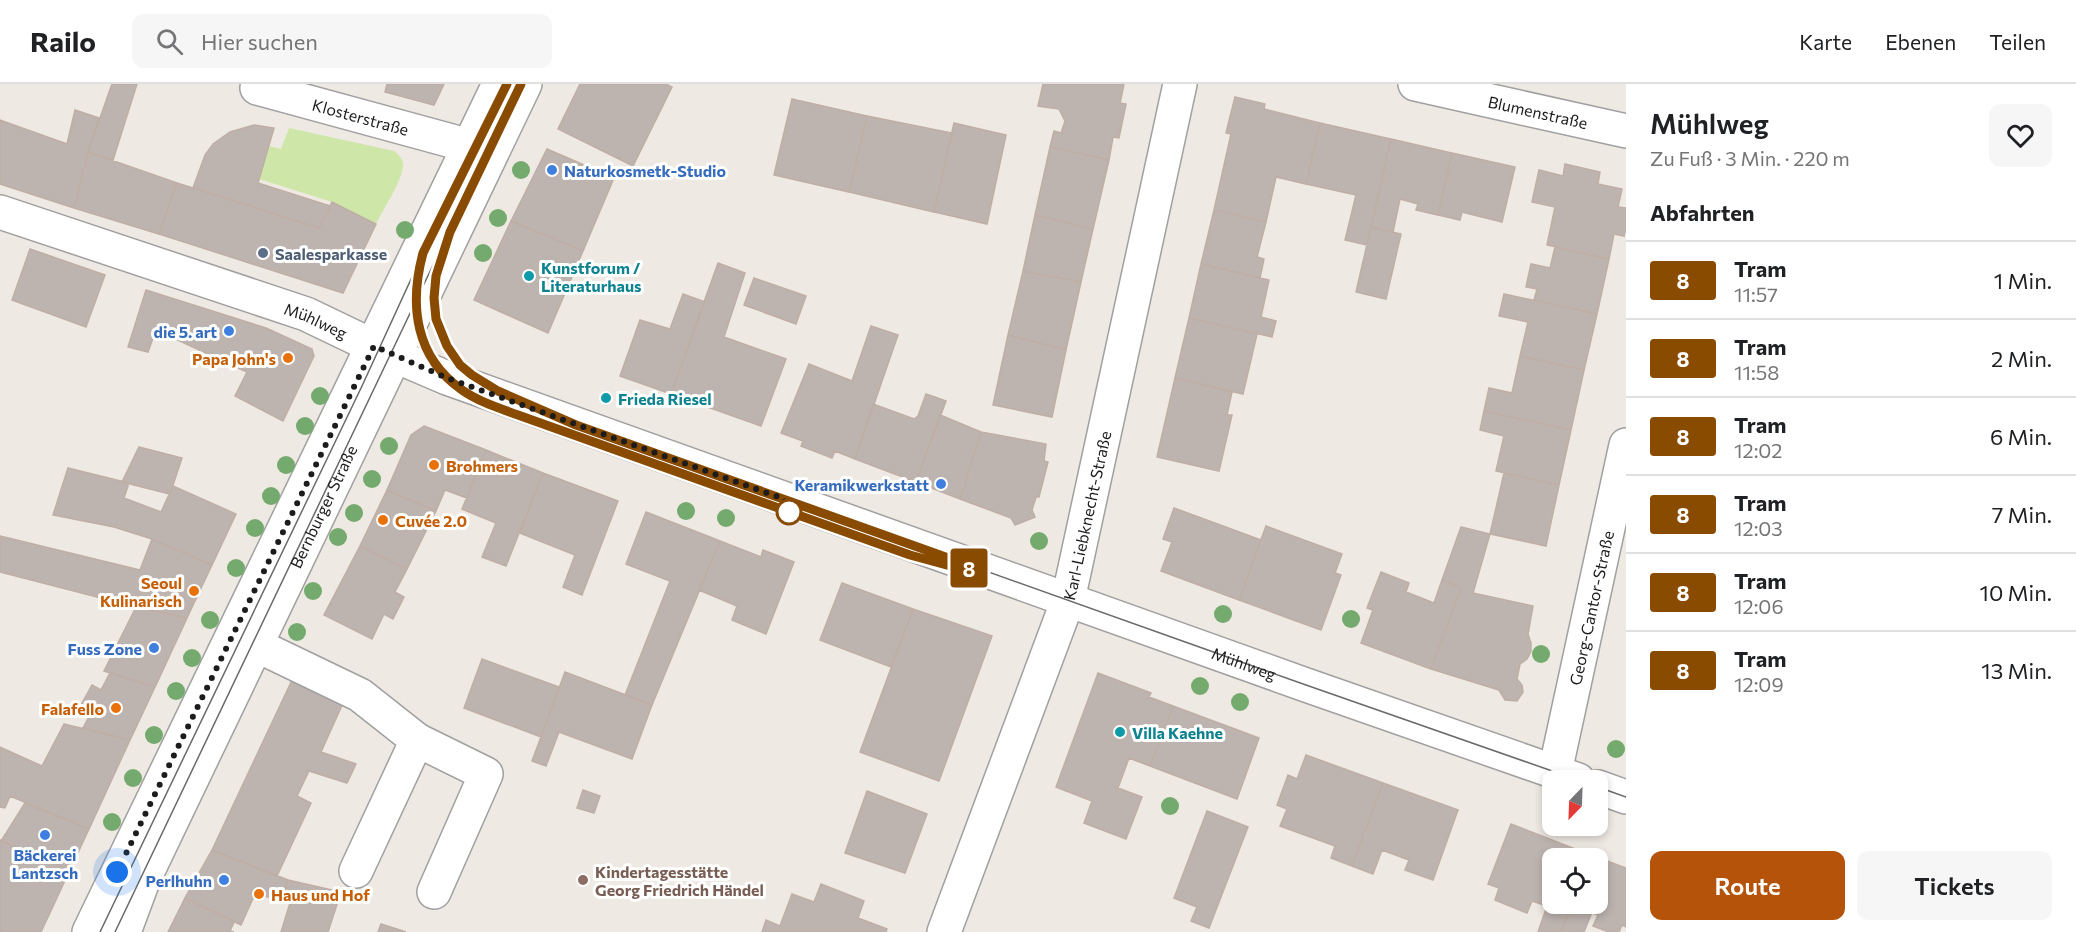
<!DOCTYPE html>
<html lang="de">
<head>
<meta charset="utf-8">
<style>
	:root { --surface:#fff; --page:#f6f6f6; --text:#202124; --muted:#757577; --line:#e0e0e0; --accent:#b45309 }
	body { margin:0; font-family:Commissioner,sans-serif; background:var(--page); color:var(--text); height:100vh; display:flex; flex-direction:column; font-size:22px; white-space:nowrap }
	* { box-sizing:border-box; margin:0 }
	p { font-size:20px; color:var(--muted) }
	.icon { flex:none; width:33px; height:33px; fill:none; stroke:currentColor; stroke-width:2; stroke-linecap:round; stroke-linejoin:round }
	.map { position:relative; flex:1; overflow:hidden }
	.drawer { display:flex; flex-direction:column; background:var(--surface); width:450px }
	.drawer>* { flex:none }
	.badge { padding:0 12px; border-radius:4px; font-size:21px; line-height:39px }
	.needle { width:39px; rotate:203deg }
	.controls { position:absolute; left:1542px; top:686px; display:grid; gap:12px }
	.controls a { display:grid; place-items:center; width:66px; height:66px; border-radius:12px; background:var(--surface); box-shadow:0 3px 9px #0003; font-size:30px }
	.you { position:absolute; width:30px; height:30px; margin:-15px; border:4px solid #fff; border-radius:50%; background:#1a73e8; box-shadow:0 0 0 9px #1a73e833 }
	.map>.badge { position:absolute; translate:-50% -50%; box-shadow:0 0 0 3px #fff }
	h2 { padding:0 24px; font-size:22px; line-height:54px }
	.round { display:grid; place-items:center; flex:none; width:63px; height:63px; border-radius:12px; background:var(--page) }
	.summary { display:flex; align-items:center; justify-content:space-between; height:102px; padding:0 24px }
	h1 { font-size:28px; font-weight:600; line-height:45px }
	.primary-button { display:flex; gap:12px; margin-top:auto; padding:12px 24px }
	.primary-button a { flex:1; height:69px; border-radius:12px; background:var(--accent); color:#fff; font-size:24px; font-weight:600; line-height:69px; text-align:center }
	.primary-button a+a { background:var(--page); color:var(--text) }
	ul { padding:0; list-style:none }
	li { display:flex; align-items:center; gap:18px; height:78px; padding:0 24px; border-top:2px solid var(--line) }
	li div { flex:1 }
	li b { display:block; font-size:22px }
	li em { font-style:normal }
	li .badge { min-width:66px; font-weight:700; text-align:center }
	header { display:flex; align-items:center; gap:36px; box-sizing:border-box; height:84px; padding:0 30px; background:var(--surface); border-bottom:2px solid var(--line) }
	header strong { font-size:28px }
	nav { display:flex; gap:33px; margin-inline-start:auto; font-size:21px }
	.search { width:420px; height:54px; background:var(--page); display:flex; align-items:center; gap:15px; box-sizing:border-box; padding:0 21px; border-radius:12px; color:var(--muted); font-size:22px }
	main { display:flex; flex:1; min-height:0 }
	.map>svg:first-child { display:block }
</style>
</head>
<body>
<header>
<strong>Railo</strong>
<div class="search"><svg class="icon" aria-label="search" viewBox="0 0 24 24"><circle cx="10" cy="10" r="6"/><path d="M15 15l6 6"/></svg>Hier suchen</div>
<nav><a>Karte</a><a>Ebenen</a><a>Teilen</a></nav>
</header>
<main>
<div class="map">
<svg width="1626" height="848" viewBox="0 0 1626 848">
	<rect width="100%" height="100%" fill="#eee9e2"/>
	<path fill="#cee7a9" d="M289,44L394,67C398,70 401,73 403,78C406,91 382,127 376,140L332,118L259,95L269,62L281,65Z"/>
	<path fill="#beb4af" stroke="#bfaea5" stroke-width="1.5" d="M112,0H137L113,76L88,68Z
		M387,0H444L434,21L385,8Z
		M580,0H666L672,3L633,82L558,45Z
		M1043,0H1124L1120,19L1126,20L1119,54L1113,53L1109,76L1050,63L1054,47L1061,49L1065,37L1059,25L1038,22Z
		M1235,13L1265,20L1264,25L1320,39L1306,100L1276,93L1266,138L1214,126L1231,50L1226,49Z
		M792,15L867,32L849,108L774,91Z
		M75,26L99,34L88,68L74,124L0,100V36L67,60Z
		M867,32L952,49L934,128L849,108Z
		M954,39L1006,51L987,140L934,128Z
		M1320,39L1391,55L1367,161L1345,156L1356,111L1306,100Z
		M254,41L274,44L258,99L330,122L319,144L193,104L205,71L213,60L230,48Z
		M1391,55L1452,69L1438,131L1416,126L1418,120L1400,115L1393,148L1371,143Z
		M1050,63L1109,76L1093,145L1035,131Z
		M547,65L614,94L583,167L511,137Z
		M88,68L177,99L159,150L74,124Z
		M1452,69L1515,83L1502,138L1462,128L1460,136L1438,131Z
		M1565,80L1600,88L1598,100L1622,105L1618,123L1626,124V143L1624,152L1614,150L1609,175L1547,161L1555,123L1532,118L1539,86L1563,92Z
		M177,99L319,144L332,118L376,140L343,209L159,150Z
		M1214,126L1266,138L1257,173L1264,175L1260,194L1201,180Z
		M1035,131L1093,145L1081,198L1023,187Z
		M511,137L583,167L548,249L474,216Z
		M1371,143L1401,150L1386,215L1356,208Z
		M1555,163L1609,175L1597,230L1534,216L1537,205L1526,203L1531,180L1550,184Z
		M30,165L105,191L86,243L12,216Z
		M718,179L745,189L724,253L786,275L761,342L671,310Z
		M1201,180L1269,196L1261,233L1276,237L1272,253L1189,234Z
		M1023,187L1081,198L1066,266L1008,251Z
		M754,194L806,212L796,240L744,221Z
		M146,206L266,244L312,265L314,272L283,337L235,312L247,288L156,246L148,268L128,263Z
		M683,210L705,218L671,310L620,292L640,236L670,245Z
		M1504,210L1597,230L1584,286L1520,272L1528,238L1499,232Z
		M1189,234L1257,250L1243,310L1175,294Z
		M871,242L898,251L855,375L835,367L832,374L801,362L803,357L781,349L809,280L852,297Z
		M1008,251L1066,266L1052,333L993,321Z
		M1520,272L1584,286L1571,346L1484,327L1489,304L1512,309Z
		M1175,294L1232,308L1227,331H1232L1219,387L1157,373Z
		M926,310L946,317L916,398L855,375L873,320L914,335L918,332Z
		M1484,327L1571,346L1559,401L1496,387L1504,352L1480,346Z
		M940,331L981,348L960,415L916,398Z
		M424,342L486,366L467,414L445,406L436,427L387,406L411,351Z
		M981,348L1046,360L1044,377L1048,378L1039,413H1036L1032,426L1035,433L1015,441L1011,434L960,415Z
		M139,363L182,374L170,410L122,398Z
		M486,366L543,389L506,482L482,473L496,439L462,425Z
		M68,384L129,399L124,414L161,428L173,402L236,430L212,481L152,455L114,443L53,431Z
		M543,389L618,417L582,511L563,503L575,471L520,449Z
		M1504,389L1559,401L1546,462L1490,450Z
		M387,406L436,427L407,485L360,462Z
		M1174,424L1261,456L1239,516L1161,487L1172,458L1163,455Z
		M646,428L720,457L652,621L625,611L670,497L626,480Z
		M1266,442L1342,470L1335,489L1341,491L1321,546L1239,516Z
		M1461,443L1490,450L1473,509L1533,522L1528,550L1531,559V567L1527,575L1520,580L1517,595L1522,601L1523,608L1517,617L1505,616L1499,606L1431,585L1461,504L1442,496Z
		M0,452L140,486L152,455L212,481L187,534L136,523L0,488Z
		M720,457L761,473L763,466L794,478L766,550L732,536L737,522L699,506Z
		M360,462L407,485L395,508L404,513L393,535L384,530L372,555L324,531Z
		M1381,488L1409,499L1406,508L1434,519L1442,496L1461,504L1431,585L1361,559L1373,526L1367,524Z
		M842,499L913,525L891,583L820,556Z
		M136,523L187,534L155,603L104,587Z
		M913,525L992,552L939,697L860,668Z
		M482,575L559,603L541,653L464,624Z
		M565,588L652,621L632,675L559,648L546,682L532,677Z
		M110,589L155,603L130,656L83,644L92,627L81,621L92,601L101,606Z
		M1098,589L1151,609L1149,613L1173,622L1150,682L1129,674L1118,704L1142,713L1126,755L1084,739L1092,717L1056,703Z
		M293,594L343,619L321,668L356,680L347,699L309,687L297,712L311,719L277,792L212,766Z
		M1173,622L1259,654L1237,715L1150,682Z
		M64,640L130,656L89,745L10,712L5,724L0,723V663L42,682Z
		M1306,671L1383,699L1352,782L1331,774L1335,762L1280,742L1287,725L1277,721L1288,691L1297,695Z
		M1383,699L1458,726L1433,796L1405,786L1409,776L1382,766L1373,790L1352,782Z
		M583,706L600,712L594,729L577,724Z
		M867,707L927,730L905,789L845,769Z
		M25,719L89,745L70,786L1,757Z
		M1207,727L1248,743L1209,844L1191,837L1197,823L1174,814Z
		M1511,740L1591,771L1589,774H1552V819H1572L1561,848H1538L1547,822L1532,817L1527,829L1495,816L1499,804L1488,800Z
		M0,756L70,786L41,848H0Z
		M212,766L288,796L282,816L255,810L241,841L185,814Z
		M1591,771L1626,784V843L1622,841L1619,848H1609L1593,842L1598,831L1572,821V819H1598V774H1589Z
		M288,796L341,808L328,848H281L290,819L282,816Z
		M821,800L864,817L858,834L887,845L886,848H762L766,836L780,842L792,810L814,818Z
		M185,814L234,838L230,847L234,848H168Z
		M1572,821L1592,828L1584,848H1561Z
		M381,840L406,848H378Z"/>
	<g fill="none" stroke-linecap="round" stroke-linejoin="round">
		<g stroke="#a0a0a0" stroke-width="36">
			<g id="minor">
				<path id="s1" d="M259,0L257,4L470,62"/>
				<path id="s2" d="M1415,0L1626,47"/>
				<path id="s3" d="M0,128L306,230L379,265L447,294L1306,601L1578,696"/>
				<path d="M256,561L360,611L417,656L356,787"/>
				<path d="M417,656L486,690L434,808"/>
				<path id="s4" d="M1555,688L1626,361"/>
				<path d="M1598,703L1626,713"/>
				<path d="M89,848L499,0"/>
				<path id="s5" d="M124,848L143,797L525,0"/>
				<path id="s6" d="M944,848L1068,516L1180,0"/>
			</g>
		</g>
		<use href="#minor" stroke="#fff" stroke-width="33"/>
		<path stroke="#6a6a6a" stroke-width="1.5" d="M450,148C403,278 474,296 576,341L1306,601L1578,696
			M446,155L521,0
			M416,219C422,267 436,291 478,316L910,471L947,481
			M1598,703L1626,713
			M100,848L362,302L423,169L507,0
			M115,848L434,179"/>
	</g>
	<g fill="#74aa6d">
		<circle cx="521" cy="86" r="9"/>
		<circle cx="498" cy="134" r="9"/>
		<circle cx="405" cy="146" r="9"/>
		<circle cx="483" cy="169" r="9"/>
		<circle cx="320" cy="312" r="9"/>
		<circle cx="305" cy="342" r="9"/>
		<circle cx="389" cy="362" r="9"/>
		<circle cx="286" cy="381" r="9"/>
		<circle cx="372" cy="395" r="9"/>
		<circle cx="271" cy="412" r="9"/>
		<circle cx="686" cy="427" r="9"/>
		<circle cx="354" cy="429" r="9"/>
		<circle cx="726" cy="434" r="9"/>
		<circle cx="255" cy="444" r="9"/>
		<circle cx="338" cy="453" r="9"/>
		<circle cx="1039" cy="457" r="9"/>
		<circle cx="236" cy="484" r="9"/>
		<circle cx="313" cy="507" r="9"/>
		<circle cx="1223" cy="530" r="9"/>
		<circle cx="1351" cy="535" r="9"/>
		<circle cx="210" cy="536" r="9"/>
		<circle cx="297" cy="548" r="9"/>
		<circle cx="1541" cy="570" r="9"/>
		<circle cx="192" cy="574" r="9"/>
		<circle cx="1200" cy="602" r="9"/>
		<circle cx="176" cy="607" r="9"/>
		<circle cx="1240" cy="618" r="9"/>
		<circle cx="154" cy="651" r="9"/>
		<circle cx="1616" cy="665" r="9"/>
		<circle cx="133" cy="694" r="9"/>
		<circle cx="1170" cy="722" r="9"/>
		<circle cx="112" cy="738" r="9"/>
	</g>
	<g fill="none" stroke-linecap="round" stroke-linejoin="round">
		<g stroke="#fff" stroke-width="14">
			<path id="line" d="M507,0L423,169C409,221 415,273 462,306C479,318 499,324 518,331L910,471L954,483L982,486L576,341L498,307L472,291L460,281L447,262L436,235L434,214L436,192L450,148L521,0"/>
		</g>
		<use href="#line" stroke="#884b00" stroke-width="9"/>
		<path stroke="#1c1c1c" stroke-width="6" stroke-dasharray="0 10.8" d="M117,788L374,262L447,294L784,415L789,428"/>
	</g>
	<g fill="#3f7fe0" stroke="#fff" stroke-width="2">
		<circle cx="552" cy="86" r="6"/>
		<circle cx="229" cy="247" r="6"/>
		<circle cx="941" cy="400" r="6"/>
		<circle cx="154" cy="564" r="6"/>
		<circle cx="45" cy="751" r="6"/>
		<circle cx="224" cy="796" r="6"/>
	</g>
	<circle fill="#5c6f8a" stroke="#fff" stroke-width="2" cx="263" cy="169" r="6"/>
	<g fill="#0f9aa8" stroke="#fff" stroke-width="2">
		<circle cx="529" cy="192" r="6"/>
		<circle cx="606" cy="314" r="6"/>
		<circle cx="1120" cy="648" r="6"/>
	</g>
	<g fill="#e8710a" stroke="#fff" stroke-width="2">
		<circle cx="288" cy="274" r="6"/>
		<circle cx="434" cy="381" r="6"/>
		<circle cx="383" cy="436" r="6"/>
		<circle cx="194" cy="507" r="6"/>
		<circle cx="116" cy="624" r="6"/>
		<circle cx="259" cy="810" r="6"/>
	</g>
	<circle fill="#fff" stroke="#884b00" stroke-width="3" cx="789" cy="428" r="12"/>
	<circle fill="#8d6e63" stroke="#fff" stroke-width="2" cx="583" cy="796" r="6"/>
	<g text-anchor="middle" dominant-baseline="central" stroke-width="6" stroke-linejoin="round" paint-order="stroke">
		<g font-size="16" fill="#1c1c1c" stroke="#fff">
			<text stroke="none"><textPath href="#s2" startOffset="126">Blumenstraße</textPath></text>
			<text stroke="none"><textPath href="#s1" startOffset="112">Klosterstraße</textPath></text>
			<text stroke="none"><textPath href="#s3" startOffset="334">Mühlweg</textPath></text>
			<text stroke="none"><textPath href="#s5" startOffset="470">Bernburger Straße</textPath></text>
			<text stroke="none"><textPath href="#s6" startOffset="441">Karl-Liebknecht-Straße</textPath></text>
			<text stroke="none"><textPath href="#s4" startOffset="168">Georg-Cantor-Straße</textPath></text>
			<text stroke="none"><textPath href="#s3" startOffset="1324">Mühlweg</textPath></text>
		</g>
		<g font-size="16" font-weight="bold" fill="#366cbe" stroke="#fff" text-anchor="end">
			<text x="564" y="86" text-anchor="start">Naturkosmetk-Studio</text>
			<text x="217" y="247">die 5. art</text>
			<text x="929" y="400">Keramikwerkstatt</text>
			<text x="142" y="564">Fuss Zone</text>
			<text x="45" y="770" text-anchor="middle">Bäckerei<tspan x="45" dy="18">Lantzsch</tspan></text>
			<text x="212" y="796">Perlhuhn</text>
		</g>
		<g font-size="16" font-weight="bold" fill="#4e5e75" stroke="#fff" text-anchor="start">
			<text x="275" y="169">Saalesparkasse</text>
		</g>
		<g font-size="16" font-weight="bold" fill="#0d838f" stroke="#fff" text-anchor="start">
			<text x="541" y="183">Kunstforum /<tspan x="541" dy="18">Literaturhaus</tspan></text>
			<text x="618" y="314">Frieda Riesel</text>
			<text x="1132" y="648">Villa Kaehne</text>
		</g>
		<g font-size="16" font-weight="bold" fill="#c56008" stroke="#fff" text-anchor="end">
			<text x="276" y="274">Papa John's</text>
			<text x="446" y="381" text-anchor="start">Brohmers</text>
			<text x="395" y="436" text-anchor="start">Cuvée 2.0</text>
			<text x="182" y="498">Seoul<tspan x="182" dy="18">Kulinarisch</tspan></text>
			<text x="104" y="624">Falafello</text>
			<text x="271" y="810" text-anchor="start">Haus und Hof</text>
		</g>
		<g font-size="16" font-weight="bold" fill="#785e54" stroke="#fff" text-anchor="start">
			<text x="595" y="787">Kindertagesstätte<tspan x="595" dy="18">Georg Friedrich Händel</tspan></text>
		</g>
	</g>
</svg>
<div class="controls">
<a><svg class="needle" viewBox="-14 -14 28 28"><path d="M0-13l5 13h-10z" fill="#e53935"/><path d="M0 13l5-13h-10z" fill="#757577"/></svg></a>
<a><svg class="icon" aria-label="locate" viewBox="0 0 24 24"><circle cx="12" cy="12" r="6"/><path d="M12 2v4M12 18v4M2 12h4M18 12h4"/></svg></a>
</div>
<div class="you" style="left:117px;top:788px"></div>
<b class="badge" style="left:969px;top:484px;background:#884b00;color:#fff">8</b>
</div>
<section class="drawer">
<div class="summary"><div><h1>Mühlweg</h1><p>Zu Fuß · 3 Min. · 220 m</p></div><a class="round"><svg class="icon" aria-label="heart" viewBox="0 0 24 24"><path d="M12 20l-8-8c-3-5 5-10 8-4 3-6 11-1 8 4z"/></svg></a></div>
<h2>Abfahrten</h2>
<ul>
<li><span class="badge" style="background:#884b00;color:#fff">8</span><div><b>Tram</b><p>11:57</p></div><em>1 Min.</em></li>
<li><span class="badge" style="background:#884b00;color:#fff">8</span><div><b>Tram</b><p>11:58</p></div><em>2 Min.</em></li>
<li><span class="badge" style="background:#884b00;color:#fff">8</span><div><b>Tram</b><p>12:02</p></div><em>6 Min.</em></li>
<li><span class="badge" style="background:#884b00;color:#fff">8</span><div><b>Tram</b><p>12:03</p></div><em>7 Min.</em></li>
<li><span class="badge" style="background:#884b00;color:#fff">8</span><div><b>Tram</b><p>12:06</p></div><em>10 Min.</em></li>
<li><span class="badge" style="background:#884b00;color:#fff">8</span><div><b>Tram</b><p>12:09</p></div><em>13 Min.</em></li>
</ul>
<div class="primary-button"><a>Route</a><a>Tickets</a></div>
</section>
</main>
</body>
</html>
